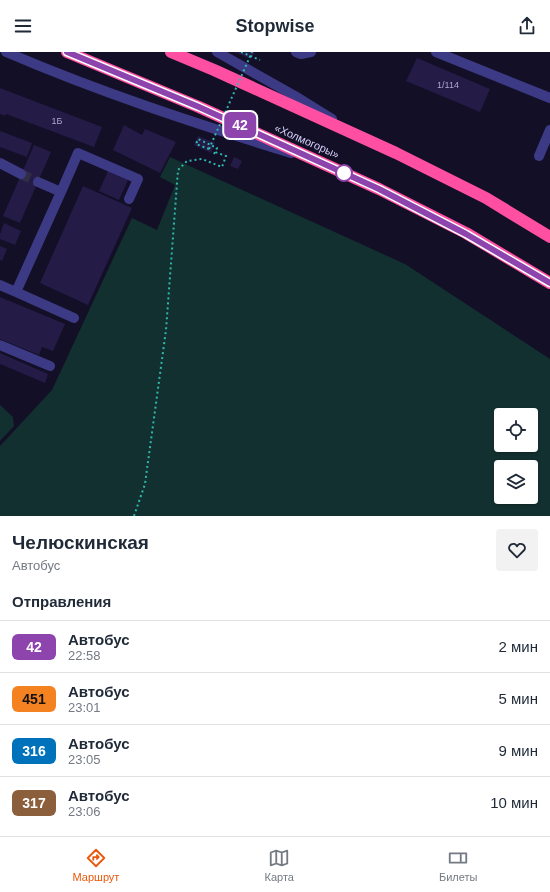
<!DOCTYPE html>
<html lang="ru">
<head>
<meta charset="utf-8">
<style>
	:root { --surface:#fff; --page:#f2f2f3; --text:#1f2937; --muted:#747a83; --line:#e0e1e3; --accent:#ea580c }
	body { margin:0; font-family:Helvetica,sans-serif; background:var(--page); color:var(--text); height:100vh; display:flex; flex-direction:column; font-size:15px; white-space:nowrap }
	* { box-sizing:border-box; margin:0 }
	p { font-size:13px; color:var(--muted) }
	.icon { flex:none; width:22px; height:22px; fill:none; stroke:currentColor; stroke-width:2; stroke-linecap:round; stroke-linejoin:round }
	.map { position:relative; height:464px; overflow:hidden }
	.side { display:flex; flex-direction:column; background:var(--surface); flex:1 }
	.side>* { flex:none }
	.badge { padding:0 8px; border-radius:6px; font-size:14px; line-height:26px }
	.fabs { position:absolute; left:494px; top:356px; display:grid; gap:8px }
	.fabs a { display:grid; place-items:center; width:44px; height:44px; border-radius:4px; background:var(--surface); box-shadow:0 1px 3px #0004; font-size:20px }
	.map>.badge { position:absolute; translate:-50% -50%; box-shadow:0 0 0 2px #fff }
	h2 { padding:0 12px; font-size:15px; line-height:36px }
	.round { display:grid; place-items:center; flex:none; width:42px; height:42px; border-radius:4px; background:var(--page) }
	.headline { display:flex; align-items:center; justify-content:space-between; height:68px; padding:0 12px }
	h1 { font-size:19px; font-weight:800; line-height:30px }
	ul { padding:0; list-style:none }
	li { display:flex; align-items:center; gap:12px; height:52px; padding:0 12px; border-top:1px solid var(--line) }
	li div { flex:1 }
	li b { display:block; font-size:15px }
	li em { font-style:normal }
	li .badge { min-width:44px; font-weight:700; text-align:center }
	header { display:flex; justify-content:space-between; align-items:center; height:52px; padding:0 12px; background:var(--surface); font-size:18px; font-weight:800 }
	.tab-bar { display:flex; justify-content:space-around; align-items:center; height:56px; border-top:1px solid var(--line); background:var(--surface); font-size:11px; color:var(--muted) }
	.tab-bar a { display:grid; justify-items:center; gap:2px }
	.tab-bar .current { color:var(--accent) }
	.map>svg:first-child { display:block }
</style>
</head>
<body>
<header><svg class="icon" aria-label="menu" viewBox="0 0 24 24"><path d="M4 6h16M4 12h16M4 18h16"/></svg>Stopwise<svg class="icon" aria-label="share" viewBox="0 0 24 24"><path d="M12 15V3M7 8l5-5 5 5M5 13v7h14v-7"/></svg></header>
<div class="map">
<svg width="550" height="464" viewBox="0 0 550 464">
	<rect width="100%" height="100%" fill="#130f26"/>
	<path fill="#12302f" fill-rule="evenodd" d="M170,105L405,212L550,307V464H0V394L52,338L132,166L157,178L175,133L160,125ZM501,363H531V393H501ZM501,415H531V445H501Z
		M0,353L13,365L14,374L0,389Z"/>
	<path fill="#241b47" d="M234,0H255L251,7Z
		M417,6L490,37L480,60L406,29Z
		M0,36L102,75L94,95L6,62L5,64L0,62Z
		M124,73L142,83L145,77L176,90L160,121L113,98Z
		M0,79L32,91L27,105L0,95Z
		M198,84L215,91L211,101L194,93Z
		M34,93L51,100L20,171L3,164Z
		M234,105L242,109L238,117L230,114Z
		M108,119L128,128L119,148L99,139Z
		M83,134L132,156L88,253L40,231Z
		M4,171L21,179L15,193L0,187V182Z
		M0,194L7,197L2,209L0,208Z
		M0,245L65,272L53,299L42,295L39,303L0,287Z
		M0,301L48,322L45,331L0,312Z"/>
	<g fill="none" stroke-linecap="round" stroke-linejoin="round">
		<path stroke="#312d47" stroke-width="10" stroke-dasharray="10 5" stroke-linecap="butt" d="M21,122L38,130"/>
		<path stroke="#2fb8b0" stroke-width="2" stroke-dasharray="2 3" stroke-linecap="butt" d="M241,0L260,8
			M209,97L196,92L198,87L217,96L213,104
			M134,464L145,432L166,278L178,118L187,109L202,107L222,115L226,104L215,100"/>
		<path stroke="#3d3a85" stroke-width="10" d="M6,0C99,40 194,71 291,101
			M217,0L295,44L332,67
			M296,0L301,2L311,0
			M436,0L550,46
			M539,104L550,78
			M0,111L21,122
			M38,130L61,140L16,240L74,266
			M61,140L78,101L138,127L129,147
			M0,233L16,240
			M0,293L50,314"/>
		<path stroke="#ff4fa3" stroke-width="12" d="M67,0L199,55L379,137L466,181L550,231
			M171,0L214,18L396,101L486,146L550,185"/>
		<path stroke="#2fb8b0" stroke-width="2" stroke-dasharray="2 3" stroke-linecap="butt" d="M209,97L252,0"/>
	</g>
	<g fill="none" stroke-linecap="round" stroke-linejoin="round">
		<g stroke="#fff" stroke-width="9">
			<path id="line" d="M67,0L199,55L379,137L466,182L550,231"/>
		</g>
		<use href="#line" stroke="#8e44ad" stroke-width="6"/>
	</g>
	<circle fill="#fff" stroke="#8e44ad" stroke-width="2" cx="344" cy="121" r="8"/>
	<g text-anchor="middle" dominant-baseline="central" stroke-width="3.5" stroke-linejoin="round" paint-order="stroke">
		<g font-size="9" fill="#aca6d1">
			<text x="448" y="33">1/114</text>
			<text x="57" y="69">1Б</text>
		</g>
		<g font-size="11" fill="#d9d4ff" stroke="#130f26">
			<text transform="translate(307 89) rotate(24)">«Холмогоры»</text>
		</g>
	</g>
</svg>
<div class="fabs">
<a><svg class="icon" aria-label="locate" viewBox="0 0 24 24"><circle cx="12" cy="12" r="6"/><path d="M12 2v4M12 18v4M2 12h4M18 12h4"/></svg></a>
<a><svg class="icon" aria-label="layers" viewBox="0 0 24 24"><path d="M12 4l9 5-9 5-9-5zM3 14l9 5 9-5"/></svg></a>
</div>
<b class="badge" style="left:240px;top:73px;background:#8e44ad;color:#fff">42</b>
</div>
<section class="side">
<div class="headline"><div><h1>Челюскинская</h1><p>Автобус</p></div><a class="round"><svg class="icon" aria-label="heart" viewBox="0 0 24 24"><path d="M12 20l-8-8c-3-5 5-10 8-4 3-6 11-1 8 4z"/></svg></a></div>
<h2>Отправления</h2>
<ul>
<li><span class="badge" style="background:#8e44ad;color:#fff">42</span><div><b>Автобус</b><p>22:58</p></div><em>2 мин</em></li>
<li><span class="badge" style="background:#f58220;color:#111">451</span><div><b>Автобус</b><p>23:01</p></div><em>5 мин</em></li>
<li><span class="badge" style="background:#0072bc;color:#fff">316</span><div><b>Автобус</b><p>23:05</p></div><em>9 мин</em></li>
<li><span class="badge" style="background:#8b5e3c;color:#fff">317</span><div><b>Автобус</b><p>23:06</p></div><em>10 мин</em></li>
</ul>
</section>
<nav class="tab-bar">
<a class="current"><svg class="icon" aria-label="directions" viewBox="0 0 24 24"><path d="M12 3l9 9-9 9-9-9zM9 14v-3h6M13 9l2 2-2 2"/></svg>Маршрут</a>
<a><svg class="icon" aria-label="map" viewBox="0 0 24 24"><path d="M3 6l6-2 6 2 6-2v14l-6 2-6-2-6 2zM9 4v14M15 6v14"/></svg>Карта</a>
<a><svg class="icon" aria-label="tickets" viewBox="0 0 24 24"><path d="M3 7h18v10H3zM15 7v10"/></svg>Билеты</a>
</nav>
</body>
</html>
